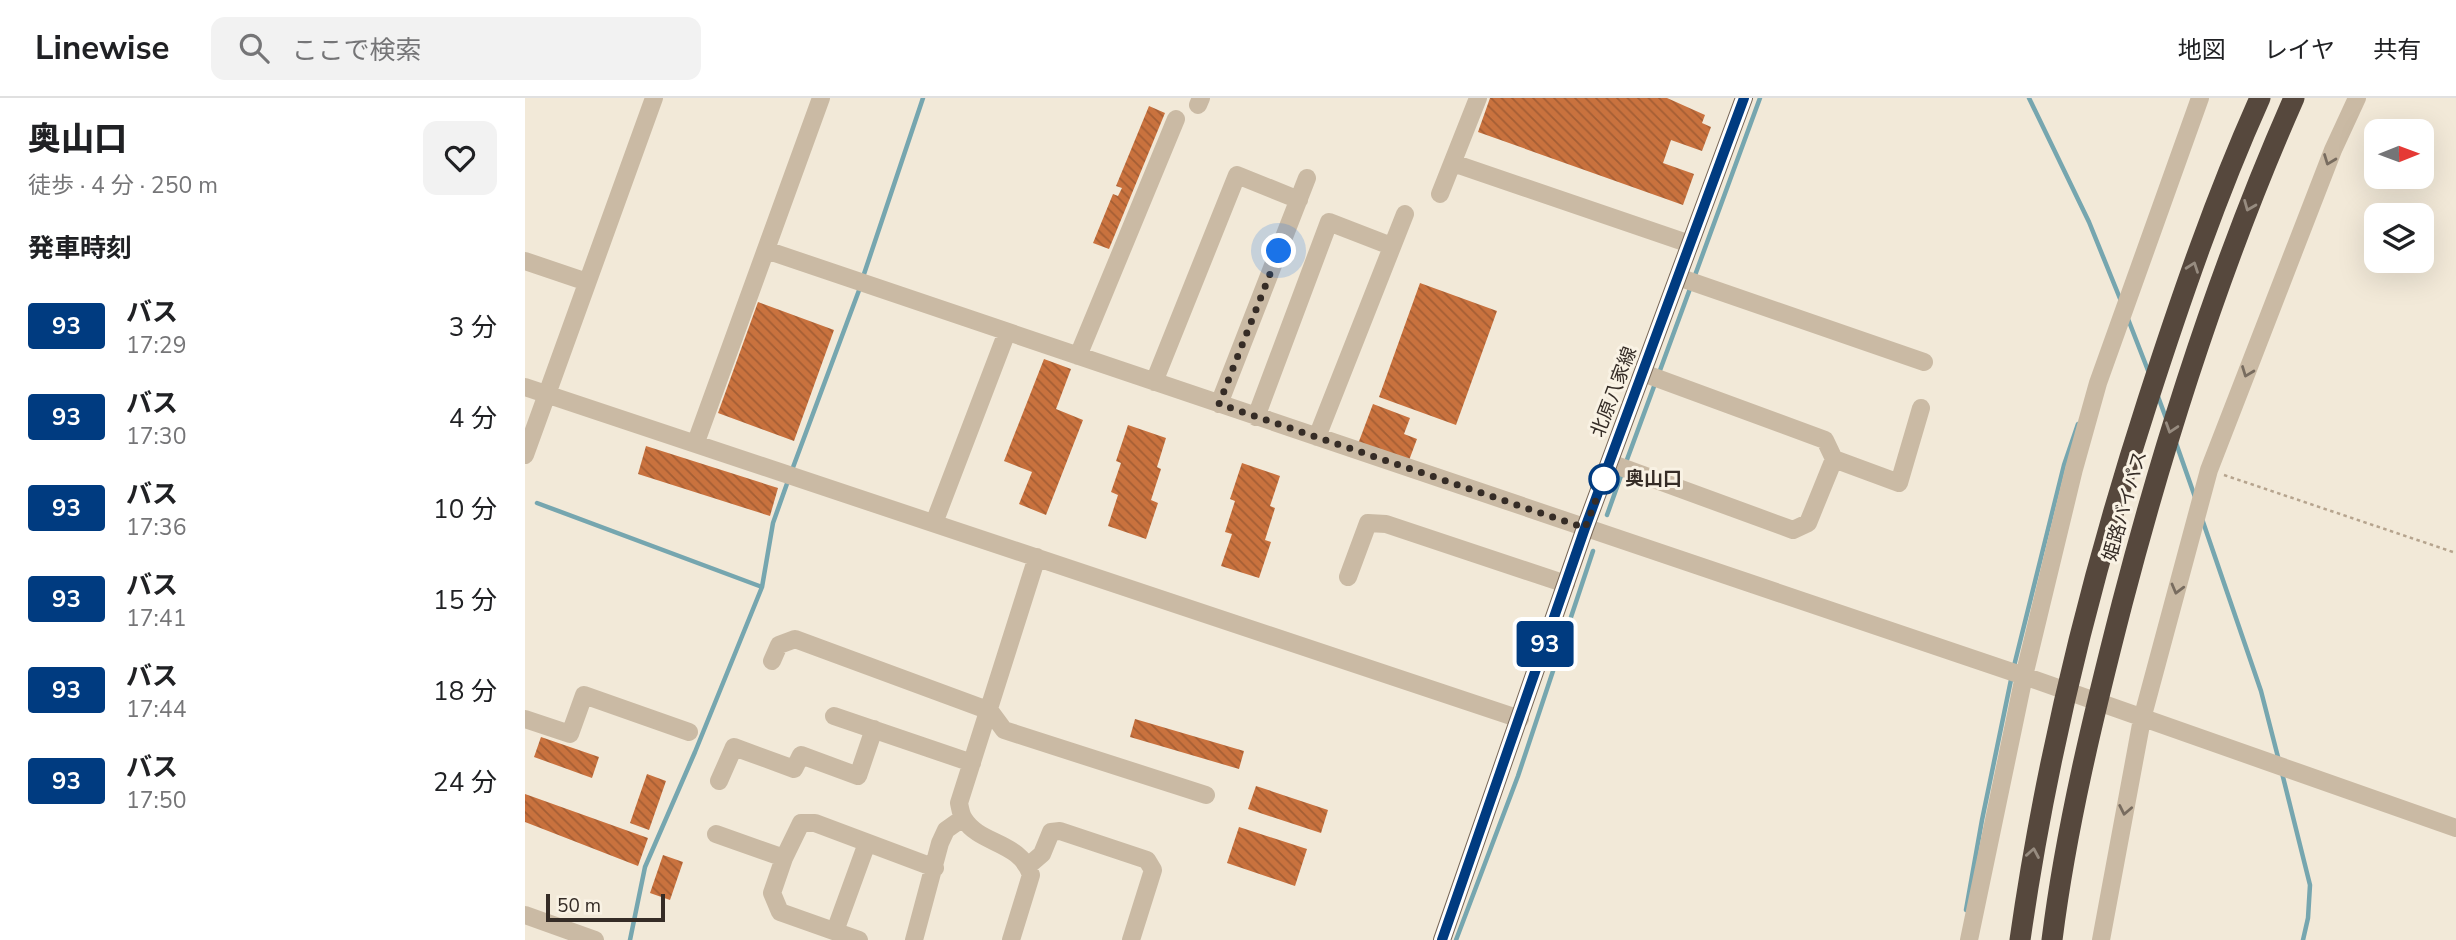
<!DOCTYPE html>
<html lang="ja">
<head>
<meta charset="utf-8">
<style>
	:root { --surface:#fff; --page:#f2f2f2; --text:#202124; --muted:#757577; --line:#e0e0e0 }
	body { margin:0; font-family:"Nunito Sans","Noto Sans JP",sans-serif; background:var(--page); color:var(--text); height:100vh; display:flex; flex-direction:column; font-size:26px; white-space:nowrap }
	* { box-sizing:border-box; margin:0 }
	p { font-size:23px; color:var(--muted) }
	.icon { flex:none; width:38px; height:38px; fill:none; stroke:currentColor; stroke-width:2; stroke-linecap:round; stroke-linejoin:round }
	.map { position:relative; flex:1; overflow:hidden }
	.sheet { display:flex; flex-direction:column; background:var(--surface); width:525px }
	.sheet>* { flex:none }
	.badge { padding:0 14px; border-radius:5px; font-size:24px; line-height:46px }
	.needle { width:46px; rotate:89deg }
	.controls { position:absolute; left:1839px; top:21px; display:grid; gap:14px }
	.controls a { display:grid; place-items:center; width:70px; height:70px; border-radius:14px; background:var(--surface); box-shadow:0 7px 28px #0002; font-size:35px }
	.scale { position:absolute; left:21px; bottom:18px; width:119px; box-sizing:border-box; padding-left:7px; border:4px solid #352c26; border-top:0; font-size:19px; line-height:24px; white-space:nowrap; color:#352c26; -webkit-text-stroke:5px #f9f2e4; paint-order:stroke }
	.you { position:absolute; width:35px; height:35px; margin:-18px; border:5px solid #fff; border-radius:50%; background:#1a73e8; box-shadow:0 0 0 10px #1a73e833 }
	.map>.badge { position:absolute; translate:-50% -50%; box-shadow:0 0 0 4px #fff }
	h2 { padding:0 28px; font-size:26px; line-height:63px }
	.round { display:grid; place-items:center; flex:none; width:74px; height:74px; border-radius:14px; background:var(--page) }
	.headline { display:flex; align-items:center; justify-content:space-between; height:119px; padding:0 28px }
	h1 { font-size:33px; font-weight:800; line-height:52px }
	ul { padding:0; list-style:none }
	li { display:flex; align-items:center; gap:21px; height:91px; padding:0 28px }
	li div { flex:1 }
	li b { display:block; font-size:26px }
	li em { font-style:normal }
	li .badge { min-width:77px; font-weight:700; text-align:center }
	header { display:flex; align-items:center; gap:42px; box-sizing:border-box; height:98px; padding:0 35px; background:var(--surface); border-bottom:2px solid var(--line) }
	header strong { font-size:33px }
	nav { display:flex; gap:38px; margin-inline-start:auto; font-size:24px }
	.search { width:490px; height:63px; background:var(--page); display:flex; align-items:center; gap:18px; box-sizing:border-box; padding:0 24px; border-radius:14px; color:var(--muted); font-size:26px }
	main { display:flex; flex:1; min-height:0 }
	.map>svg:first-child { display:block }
</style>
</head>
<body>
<header>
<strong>Linewise</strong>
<div class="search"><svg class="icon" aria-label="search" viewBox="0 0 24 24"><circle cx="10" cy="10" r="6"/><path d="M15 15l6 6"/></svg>ここで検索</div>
<nav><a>地図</a><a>レイヤ</a><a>共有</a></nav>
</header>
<main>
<section class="sheet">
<div class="headline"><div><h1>奥山口</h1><p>徒歩 · 4 分 · 250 m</p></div><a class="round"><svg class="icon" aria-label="heart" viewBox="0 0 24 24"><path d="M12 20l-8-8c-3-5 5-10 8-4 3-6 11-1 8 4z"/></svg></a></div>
<h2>発車時刻</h2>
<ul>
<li><span class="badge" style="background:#003b80;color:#fff">93</span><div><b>バス</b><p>17:29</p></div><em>3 分</em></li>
<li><span class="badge" style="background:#003b80;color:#fff">93</span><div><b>バス</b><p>17:30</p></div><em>4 分</em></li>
<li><span class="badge" style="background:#003b80;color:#fff">93</span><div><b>バス</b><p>17:36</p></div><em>10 分</em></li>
<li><span class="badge" style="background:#003b80;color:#fff">93</span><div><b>バス</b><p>17:41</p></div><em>15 分</em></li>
<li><span class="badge" style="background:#003b80;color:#fff">93</span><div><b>バス</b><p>17:44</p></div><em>18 分</em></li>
<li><span class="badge" style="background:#003b80;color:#fff">93</span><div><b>バス</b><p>17:50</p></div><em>24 分</em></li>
</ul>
</section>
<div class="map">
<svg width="1931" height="842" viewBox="0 0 1931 842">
	<defs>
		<pattern id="building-back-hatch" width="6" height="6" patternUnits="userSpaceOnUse" patternTransform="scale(1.75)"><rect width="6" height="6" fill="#c9723e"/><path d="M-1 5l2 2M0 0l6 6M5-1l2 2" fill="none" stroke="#a45e34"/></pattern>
	</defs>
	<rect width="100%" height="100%" fill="#f2e9d8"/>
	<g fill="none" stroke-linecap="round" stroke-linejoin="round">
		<path stroke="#76a6af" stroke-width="4.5" d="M1504,0L1564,124L1596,203
			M338,179L398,0
			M1169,180L1235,0
			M1603,221L1624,275
			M1134,275L1166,188
			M1632,296L1641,320
			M1651,345L1670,399
			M1100,367L1131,283
			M267,372L336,187
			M12,405L237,489
			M1082,417L1097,375
			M1677,421L1736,593L1754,663
			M1489,568L1539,367L1553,326
			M1757,675L1785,787L1783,820L1778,842
			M1441,812L1457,722L1487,577
			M105,842L120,769L170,654L237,489L248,425L264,380
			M931,842L993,678L1068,453"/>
	</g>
	<path fill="url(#building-back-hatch)" d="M965,0H1142L1180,17L1177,25L1186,29L1177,53L1146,42L1138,65L1169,76L1158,107L953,34Z
		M624,8L640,15L584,151L568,145L588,96L593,98L597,90L591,88Z
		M895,185L972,213L931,327L854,299Z
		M233,204L309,232L269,343L193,315Z
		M519,261L546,271L531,311L558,322L521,417L494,406L507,374L479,363Z
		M848,306L885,320L879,336L892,341L883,365L833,346Z
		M603,327L641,340L632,369L636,371L626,402L633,405L621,441L583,428L593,397L586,394L596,365L591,363Z
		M121,348L253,390L245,418L113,376Z
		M717,365L755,378L745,408L750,410L740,442L746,444L734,480L696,468L707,436L700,434L710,403L705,401Z
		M610,621L719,653L714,671L605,639Z
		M16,639L74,659L67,680L9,659Z
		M122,676L141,683L124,732L105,725Z
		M731,688L803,712L796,735L723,711Z
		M0,696L123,740L113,768L0,724Z
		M714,729L782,751L770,788L702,765Z
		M138,757L158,764L145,802L125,795Z"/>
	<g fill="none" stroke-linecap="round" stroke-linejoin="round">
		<path stroke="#b6a48e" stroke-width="2.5" stroke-dasharray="3.5 3.5" stroke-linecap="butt" d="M1699,377L1931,455"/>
		<path stroke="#cabaa4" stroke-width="18" d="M673,7L676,0
			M928,65L1165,146
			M915,96L953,0
			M241,152L1499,578L1931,730
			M0,163L62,184
			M1153,179L1399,264
			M553,258L651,21
			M1118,275L1300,342L1309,361L1374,385L1396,310
			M629,284L712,77L774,102
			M0,289L995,621
			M694,306L782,80
			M731,319L804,124L866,148
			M792,339L880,116
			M171,344L296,0
			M0,357L129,0
			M1085,365L1268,432L1283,425L1309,361
			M409,425L482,234
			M823,479L843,425L861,426L1041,486
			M247,563L254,547L270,541L465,613L479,632L681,697
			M309,618L447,665
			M0,621L45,636L59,597L164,634
			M194,683L209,649L269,671L276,657L333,678L349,631
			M191,736L259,760
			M503,768L517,756L526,734L535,733L622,762L628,772L606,842
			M0,817L70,842
			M310,833L342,745
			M334,842L255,814L247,795L259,760L276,725H290L410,770
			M389,842L415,745L421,732L438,720
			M486,842L506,777C495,743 455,747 439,721C436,717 435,710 434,705L512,459
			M1444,842L1499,578L1549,371L1573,285L1675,0
			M1576,842L1617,621L1684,372L1808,52L1832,0"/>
		<path stroke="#776656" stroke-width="18" d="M917,842L1060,430L1219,0"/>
		<path stroke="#56483d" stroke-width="21" d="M1495,842C1521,659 1566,478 1623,302C1656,200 1691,98 1735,0
			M1527,842C1541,730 1569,615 1597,506C1642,333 1697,163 1769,0"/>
	</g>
	<defs><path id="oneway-chevron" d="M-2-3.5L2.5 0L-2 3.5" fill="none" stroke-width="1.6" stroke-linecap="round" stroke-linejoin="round" transform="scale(1.75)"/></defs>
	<g stroke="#786c5f">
		<use href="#oneway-chevron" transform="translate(1804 62) rotate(111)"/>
		<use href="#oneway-chevron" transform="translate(1722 274) rotate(111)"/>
		<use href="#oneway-chevron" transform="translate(1652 491) rotate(105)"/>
		<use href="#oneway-chevron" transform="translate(1600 712) rotate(101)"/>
	</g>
	<g stroke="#978c80">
		<use href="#oneway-chevron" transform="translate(1724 108) rotate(112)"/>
		<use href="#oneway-chevron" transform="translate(1668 169) rotate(-70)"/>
		<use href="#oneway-chevron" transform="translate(1646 330) rotate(108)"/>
		<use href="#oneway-chevron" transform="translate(1508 755) rotate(-80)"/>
	</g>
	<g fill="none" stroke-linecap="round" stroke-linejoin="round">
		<g stroke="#fff" stroke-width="16">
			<path id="line" d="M917,842L1060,430L1219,0"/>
		</g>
		<use href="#line" stroke="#003b80" stroke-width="10"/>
		<path stroke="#352c26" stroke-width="7" stroke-dasharray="0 12.6" d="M754,153L694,306L1060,430L1079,381"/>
	</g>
	<circle fill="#fff" stroke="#003b80" stroke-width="3.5" cx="1079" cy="381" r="14"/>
	<g text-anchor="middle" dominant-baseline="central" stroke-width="6" stroke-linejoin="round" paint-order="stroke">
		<g font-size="19" fill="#352c26" stroke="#f9f2e4">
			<text transform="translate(1089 294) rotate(-69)">北原八家線</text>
			<text transform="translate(1600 408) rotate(-74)">姫路バイパス</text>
		</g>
		<g font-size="19" font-weight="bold" fill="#352c26" stroke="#f9f2e4" text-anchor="start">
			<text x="1100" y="381">奥山口</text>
		</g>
	</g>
</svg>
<div class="controls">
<a><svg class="needle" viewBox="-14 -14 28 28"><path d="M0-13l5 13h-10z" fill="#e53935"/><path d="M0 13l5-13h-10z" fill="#757577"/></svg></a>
<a><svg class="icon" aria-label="layers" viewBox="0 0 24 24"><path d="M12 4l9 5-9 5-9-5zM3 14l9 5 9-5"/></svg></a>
</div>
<div class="scale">50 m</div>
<div class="you" style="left:754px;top:153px"></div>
<b class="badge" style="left:1020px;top:546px;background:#003b80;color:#fff">93</b>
</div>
</main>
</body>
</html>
